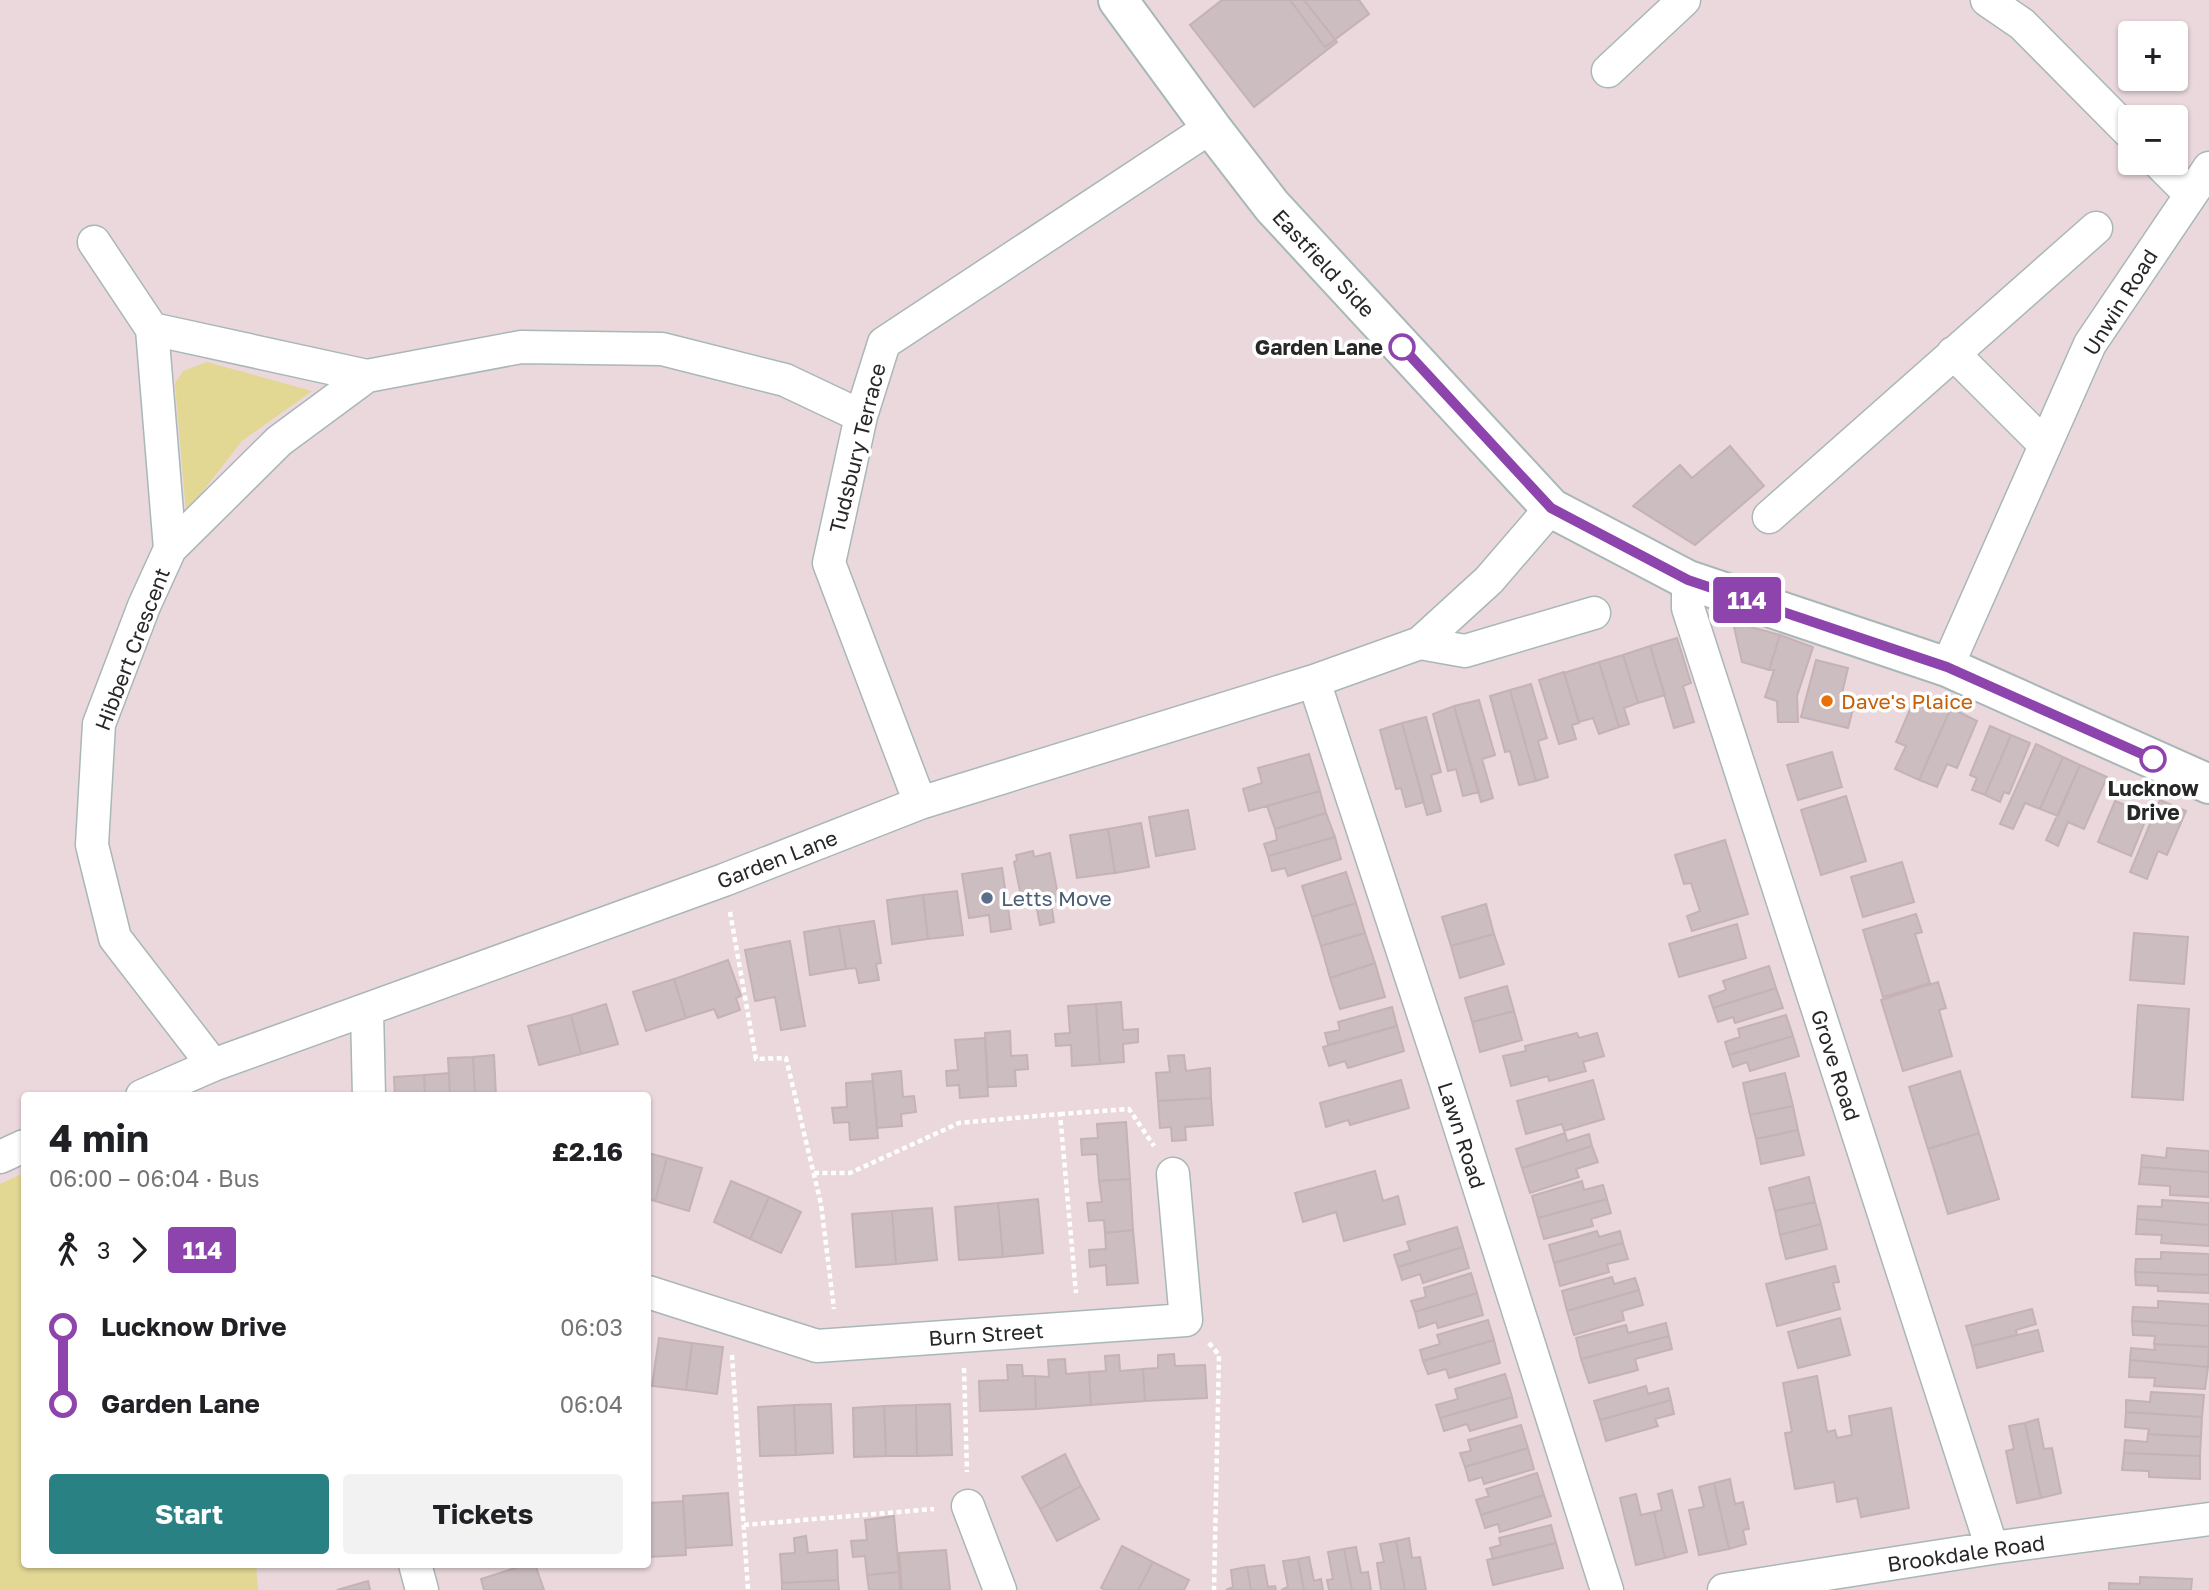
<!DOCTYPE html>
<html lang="en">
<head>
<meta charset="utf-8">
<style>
	:root { --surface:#fff; --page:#f2f2f2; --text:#202124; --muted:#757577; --accent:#298184 }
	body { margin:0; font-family:"Golos Text",sans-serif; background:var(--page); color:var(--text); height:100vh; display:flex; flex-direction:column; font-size:26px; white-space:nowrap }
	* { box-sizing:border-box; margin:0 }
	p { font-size:23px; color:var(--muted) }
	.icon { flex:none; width:38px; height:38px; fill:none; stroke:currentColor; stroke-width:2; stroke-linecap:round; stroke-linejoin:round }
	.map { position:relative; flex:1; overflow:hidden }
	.drawer { position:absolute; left:21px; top:1092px; width:630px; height:476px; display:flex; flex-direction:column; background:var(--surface); border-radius:7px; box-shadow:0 2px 5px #0004 }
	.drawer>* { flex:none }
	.badge { padding:0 14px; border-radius:5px; font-size:24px; line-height:46px }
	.controls { position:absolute; left:2118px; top:21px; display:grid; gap:14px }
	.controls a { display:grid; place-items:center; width:70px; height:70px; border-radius:7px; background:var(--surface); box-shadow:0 2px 5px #0004; font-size:35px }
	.map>.badge { position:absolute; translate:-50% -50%; box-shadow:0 0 0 4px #fff }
	.legs { display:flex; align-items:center; gap:10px; height:77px; padding:0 28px; font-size:23px }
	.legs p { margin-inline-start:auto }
	.summary { display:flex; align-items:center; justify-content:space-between; height:119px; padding:0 28px }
	h1 { font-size:38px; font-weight:700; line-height:52px }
	.primary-button { display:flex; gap:14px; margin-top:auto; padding:14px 28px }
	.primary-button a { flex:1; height:80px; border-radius:7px; background:var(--accent); color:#fff; font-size:28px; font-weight:700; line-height:80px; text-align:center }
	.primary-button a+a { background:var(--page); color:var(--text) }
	ul { padding:0 28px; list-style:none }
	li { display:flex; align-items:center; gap:24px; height:77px; font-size:26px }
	li i { display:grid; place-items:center; width:10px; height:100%; margin:0 9px; background:currentColor }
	li i::after { content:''; width:18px; height:18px; margin:-9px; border:5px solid; border-radius:50%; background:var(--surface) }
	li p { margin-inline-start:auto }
	li:first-child i { background:linear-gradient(#0000 50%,currentColor 0) }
	li:last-child i { background:linear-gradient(currentColor 50%,#0000 0) }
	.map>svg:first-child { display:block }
</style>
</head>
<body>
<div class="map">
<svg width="2209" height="1590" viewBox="0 0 2209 1590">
	<rect width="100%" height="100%" fill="#ead8dc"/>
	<path fill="#e2d894" d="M207,362L312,391L242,441L186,513L175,383L183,371Z
		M24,1173V1564L256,1565L258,1590H0V1184Z"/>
	<path fill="#ccbdc0" stroke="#c5b2b5" stroke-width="2" d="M1222,0H1304L1337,42L1254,107L1190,25Z
		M1290,0H1359L1369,14L1325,47Z
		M1730,446L1764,486L1695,545L1633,506L1680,465L1692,478Z
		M1744,625L1780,635L1769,670L1742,662L1734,627Z
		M1780,635L1813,647L1797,696L1798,722H1778L1777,701L1765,697L1774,670H1769Z
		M1677,638L1691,683L1683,686L1694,722L1674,728L1650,646Z
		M1650,646L1665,695L1638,703L1623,655Z
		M1623,655L1638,703L1624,708L1629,724L1619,727L1599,662Z
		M1816,660L1848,668L1839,706L1853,709L1848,728L1801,717Z
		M1599,662L1619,727L1599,734L1593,718L1579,722L1564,673Z
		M1564,672L1579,723L1572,725L1576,739L1559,744L1539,680Z
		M1531,684L1547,738L1538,741L1548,777L1536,781L1510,690Z
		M1510,690L1536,781L1519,785L1510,751L1505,752L1490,696Z
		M1917,693L1951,708L1919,780L1895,769L1906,746L1896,742Z
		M1479,700L1495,755L1482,759L1493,798L1481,802L1454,706Z
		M1454,706L1479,792L1463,796L1456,769L1448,771L1433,714Z
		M1951,708L1977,721L1957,768L1947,764L1937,787L1919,780Z
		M1426,717L1441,772L1431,775L1441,811L1427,815L1402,723Z
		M1402,723L1424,802L1406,807L1401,788L1396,789L1380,730Z
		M1990,726L2011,735L1985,795L1972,790L1977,778L1970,775Z
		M2011,735L2030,743L2009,794L2004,792L2000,802L1985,795Z
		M2036,744L2063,757L2040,809L2025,803L2013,829L2000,824Z
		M1832,752L1842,787L1798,800L1787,765Z
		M1309,754L1320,791L1249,811L1243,789L1262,783L1258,768Z
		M2063,757L2080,765L2058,816L2040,809Z
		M2080,765L2107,777L2084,829L2068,822L2058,846L2046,840Z
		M1320,791L1326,813L1275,829L1267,806Z
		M1846,796L1866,861L1821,875L1801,810Z
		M2160,800L2186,811L2167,855L2158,851L2147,879L2130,872Z
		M2115,801L2148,814L2131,856L2098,842Z
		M1188,810L1195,849L1156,856L1149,817Z
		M1326,813L1335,837L1268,856L1264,844L1277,840L1275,829Z
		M1141,823L1149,867L1115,873L1108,829Z
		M1108,829L1115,873L1077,878L1070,835Z
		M1335,837L1341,859L1288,876L1285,868L1272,871L1268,856Z
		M1725,840L1748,914L1692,931L1687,916L1700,911L1691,883L1684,884L1675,855Z
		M1033,851L1034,857L1050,853L1059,901L1051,903L1054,922L1040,925L1036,904L1023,906L1014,862L1017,860L1016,855Z
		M1902,862L1914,902L1863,917L1851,877Z
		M1002,868L1011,929L991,932L989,915L969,918L962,874Z
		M1346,872L1356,903L1312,917L1302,886Z
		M957,891L963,935L928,939L923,895Z
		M923,895L928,939L892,944L887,900Z
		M1356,903L1365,933L1321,946L1312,917Z
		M1486,904L1494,934L1451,946L1442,917Z
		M1916,914L1922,932L1915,934L1930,983L1883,997L1863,930Z
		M874,921L881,963L876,964L879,980L859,983L856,968L846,969L839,926Z
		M1737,924L1746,958L1679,977L1669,944Z
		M839,926L846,969L810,975L804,932Z
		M1365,933L1375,963L1330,978L1321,946Z
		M2134,933L2188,937L2184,984L2130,980Z
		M1494,934L1504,964L1460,978L1451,946Z
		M790,941L805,1026L781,1030L775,997L755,1001L745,950Z
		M728,960L741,996L736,998L740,1010L718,1018L714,1009L686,1018L674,979Z
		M1375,963L1385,997L1340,1009L1330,978Z
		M1769,966L1776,988L1713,1008L1709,996L1726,990L1723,981Z
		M674,979L686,1018L646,1031L633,992Z
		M1938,982L1946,1008L1939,1010L1952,1056L1903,1071L1881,1000Z
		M1507,986L1514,1011L1472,1022L1465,998Z
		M1776,988L1783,1008L1735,1023L1733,1017L1718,1022L1713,1008Z
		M1121,1002L1123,1030L1138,1029V1042L1123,1044L1124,1062L1100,1064L1096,1004Z
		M606,1004L618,1044L581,1054L571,1015Z
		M1096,1004L1100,1064L1072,1066L1071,1045L1056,1046L1055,1034L1070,1033L1068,1006Z
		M2138,1005L2189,1009L2183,1100L2132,1097Z
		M1392,1007L1397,1026L1328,1045L1325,1033L1340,1030L1338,1022Z
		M1514,1011L1522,1040L1480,1052L1472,1022Z
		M571,1015L581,1054L539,1065L528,1026Z
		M1786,1015L1793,1036L1729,1055L1725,1042L1740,1037L1738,1029Z
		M1397,1026L1404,1051L1348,1068L1345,1061L1329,1066L1323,1047Z
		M1010,1031L1011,1056L1027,1055L1028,1069L1015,1070L1016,1086L988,1087L985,1033Z
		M1577,1033L1579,1038L1597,1033L1604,1056L1583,1062L1586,1071L1549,1081L1548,1076L1511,1086L1503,1056L1526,1051L1525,1046Z
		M1793,1036L1799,1056L1750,1071L1747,1062L1733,1067L1729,1055Z
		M985,1038L988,1096L960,1098L959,1085L947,1086L946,1071L958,1070L955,1040Z
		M494,1055L496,1096H475L473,1057Z
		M1184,1055L1186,1071L1210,1068L1211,1098L1158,1101L1156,1073L1170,1072L1168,1056Z
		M473,1057L475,1096H450L448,1058Z
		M901,1071L903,1097L914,1096L916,1112L901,1114L902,1126L877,1128L872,1074Z
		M1960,1071L1979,1133L1928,1149L1909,1087Z
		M449,1073L450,1096H425L424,1075Z
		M1785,1073L1793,1106L1750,1115L1743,1083Z
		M424,1075L425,1096H395L394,1077Z
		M1401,1080L1409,1108L1350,1125L1348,1120L1326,1127L1320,1103Z
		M1593,1080L1604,1119L1564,1131L1562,1124L1526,1134L1517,1101Z
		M873,1081L878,1138L850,1140L849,1122L834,1123L832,1108L847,1107L846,1083Z
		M1211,1098L1213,1125L1185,1127L1186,1140L1172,1141L1171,1127L1160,1128L1158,1101Z
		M1793,1106L1798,1130L1756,1139L1750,1115Z
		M1126,1122L1130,1179L1099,1181L1097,1154L1082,1155L1081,1139L1098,1138L1097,1124Z
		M1798,1130L1804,1155L1761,1164L1756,1139Z
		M1565,1133L1567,1141L1589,1134L1592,1146L1522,1168L1516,1149Z
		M1979,1133L1999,1199L1948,1214L1928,1149Z
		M1592,1146L1598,1162L1576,1169L1579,1177L1530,1193L1522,1168Z
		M2167,1148L2209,1151V1172L2141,1167L2142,1155L2166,1158Z
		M648,1153L667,1158L655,1201L648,1199Z
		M667,1158L702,1168L689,1211L655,1201Z
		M2141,1167L2209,1172V1197L2170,1195V1186L2139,1184Z
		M1375,1171L1383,1201L1398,1196L1405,1224L1344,1241L1336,1212L1303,1222L1295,1193Z
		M1809,1177L1815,1202L1775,1211L1769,1188Z
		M1130,1179L1133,1230L1105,1233L1104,1220L1089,1221L1087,1203L1102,1202L1099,1181Z
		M731,1181L769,1197L750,1239L714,1222Z
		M1582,1181L1584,1190L1603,1185L1607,1199L1538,1218L1532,1196Z
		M769,1197L801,1212L781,1253L750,1239Z
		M1038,1199L1043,1253L1003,1257L998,1203Z
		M1607,1199L1611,1213L1591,1219L1593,1226L1544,1239L1538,1218Z
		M2162,1200L2209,1203V1225L2137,1219L2138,1206L2162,1207Z
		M1815,1202L1821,1224L1780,1235L1775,1211Z
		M998,1203L1003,1257L959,1260L955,1207Z
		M932,1208L937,1260L896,1264L892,1211Z
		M892,1211L896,1264L856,1267L852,1214Z
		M2137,1219L2209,1225V1246L2161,1243L2162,1235L2136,1234Z
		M1821,1224L1827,1249L1786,1259L1780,1235Z
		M1457,1227L1463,1247L1398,1267L1394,1255L1410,1250L1407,1242Z
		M1133,1230L1138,1283L1107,1285L1106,1265L1090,1267L1089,1250L1106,1249L1105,1233Z
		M1597,1231L1599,1237L1620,1231L1623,1243L1554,1263L1549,1245Z
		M1623,1243L1628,1259L1607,1264L1609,1272L1560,1286L1554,1263Z
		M1463,1247L1469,1268L1423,1283L1420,1274L1402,1280L1398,1267Z
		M2161,1252L2209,1254V1275L2135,1272L2136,1259H2161Z
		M1835,1266L1839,1282L1833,1283L1840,1309L1777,1326L1766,1284Z
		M2135,1272L2209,1275V1293L2158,1291V1286L2136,1285Z
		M1471,1273L1477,1293L1415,1312L1411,1301L1426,1297L1424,1288Z
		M1612,1277L1614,1284L1635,1278L1639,1290L1567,1311L1562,1291Z
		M1639,1290L1643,1305L1622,1311L1624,1320L1574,1335L1567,1311Z
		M1477,1293L1483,1315L1438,1328L1436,1322L1419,1328L1415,1312Z
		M2158,1301L2209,1304V1326L2132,1321L2133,1307L2158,1308Z
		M2032,1309L2036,1324L2016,1330L2017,1335L1972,1346L1966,1326Z
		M1840,1318L1850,1355L1798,1368L1788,1332Z
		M1488,1320L1494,1340L1423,1361L1420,1350L1440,1344L1437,1335Z
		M2132,1321L2209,1326V1347L2154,1344L2155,1336L2133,1335Z
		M1666,1323L1669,1336L1581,1359L1576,1338L1626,1325L1628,1333Z
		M2038,1330L2043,1351L1977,1368L1972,1346Z
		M1669,1336L1672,1349L1635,1359L1638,1370L1589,1383L1581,1359Z
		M659,1338L692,1343L686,1390L652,1386Z
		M1494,1340L1500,1363L1449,1378L1446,1369L1428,1374L1423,1361Z
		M692,1343L723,1347L717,1394L686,1390Z
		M2154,1344L2209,1347L2208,1367L2130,1360L2131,1348L2155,1350Z
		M1174,1354L1175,1366L1205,1365L1207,1398L1145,1401L1143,1369L1158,1368V1355Z
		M1119,1355L1120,1371L1143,1369L1145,1401L1091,1405L1089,1372L1106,1371L1105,1356Z
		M1065,1359L1066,1374L1089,1372L1091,1405L1036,1409L1035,1376L1049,1377L1048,1360Z
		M2130,1360L2208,1367L2205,1389L2154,1386L2155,1378L2129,1377Z
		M1007,1365H1022L1023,1376H1035L1036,1409L980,1411L979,1381L1008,1380Z
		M1505,1374L1512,1397L1440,1418L1436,1405L1458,1399L1455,1389Z
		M1817,1376L1827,1432L1835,1430L1837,1438L1852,1435L1849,1416L1891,1408L1909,1508L1861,1517L1857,1498L1837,1502L1834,1482L1795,1489L1785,1433L1792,1432L1783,1383Z
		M1646,1386L1648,1394L1668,1388L1671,1400L1600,1420L1594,1401Z
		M2151,1392L2204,1395L2202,1417L2126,1412V1400L2150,1402Z
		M1512,1397L1517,1417L1470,1431L1467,1424L1444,1431L1440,1418Z
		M1671,1400L1674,1414L1655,1419L1658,1426L1606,1441L1600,1420Z
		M831,1404L833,1453L796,1455L794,1405Z
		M950,1404L952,1455L917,1456L916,1405Z
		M794,1405L796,1455L760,1456L758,1407Z
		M916,1405L917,1456H886L884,1406Z
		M884,1406L886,1456L854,1457L853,1408Z
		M2126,1412L2202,1417L2201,1437L2148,1434L2149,1429L2125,1427Z
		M2038,1419L2044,1449L2052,1448L2061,1493L2041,1498L2025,1423Z
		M2025,1423L2041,1498L2017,1503L2006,1451L2014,1449L2009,1426Z
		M1521,1425L1528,1448L1465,1467L1460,1453L1471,1451L1468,1440Z
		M2148,1434L2201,1437L2200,1456L2124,1453L2125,1440L2147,1442Z
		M1528,1448L1534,1469L1484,1484L1482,1477L1469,1481L1465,1467Z
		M2124,1453L2200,1456V1479L2149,1477V1471L2122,1470Z
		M1065,1454L1081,1486L1040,1509L1022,1477Z
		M1537,1473L1544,1495L1481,1515L1476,1500L1489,1496L1486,1489Z
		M1730,1479L1735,1504L1743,1502L1749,1529L1743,1530L1746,1544L1729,1549L1714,1483Z
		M1714,1483L1729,1549L1699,1555L1689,1510L1704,1507L1699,1487Z
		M1081,1486L1099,1519L1057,1541L1040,1509Z
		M1672,1490L1687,1552L1665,1558L1654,1512L1662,1510L1658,1494Z
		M728,1493L732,1545L686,1548L683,1496Z
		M1636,1494L1641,1515L1654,1512L1665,1558L1636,1565L1620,1498Z
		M1544,1495L1551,1516L1500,1532L1498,1524L1485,1528L1481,1515Z
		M683,1501L686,1555L648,1557V1503Z
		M894,1516L899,1572L867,1575L865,1556L853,1557L851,1541L867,1540L865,1520Z
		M1551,1525L1556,1543L1493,1559L1490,1548L1501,1545L1499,1538Z
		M806,1536L808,1553L837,1550L838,1580L782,1583L780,1554L795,1553L794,1538Z
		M1409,1538L1412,1558L1420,1557L1426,1590H1405L1396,1541Z
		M1396,1541L1405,1590H1381L1377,1563L1384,1562L1380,1544Z
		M1556,1543L1563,1568L1493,1585L1487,1560Z
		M1122,1546L1153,1562L1138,1590H1106L1101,1588Z
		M1356,1547L1361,1573L1368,1572L1371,1590H1352L1344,1549Z
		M1344,1549L1352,1590H1329L1327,1580L1333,1579L1328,1552Z
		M946,1550L950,1590H902L899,1553Z
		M1309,1557L1314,1581L1321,1579L1323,1590H1304L1298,1559Z
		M1298,1559L1304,1590H1281L1288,1587L1283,1561Z
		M1153,1562L1189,1580L1184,1590H1138Z
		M528,1564H535L544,1590H484L481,1579Z
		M1264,1565L1268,1587L1275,1586L1276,1590H1251L1247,1567Z
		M1247,1567L1251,1590H1226L1233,1587L1231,1570Z
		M899,1572L900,1590H869L867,1575Z
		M2140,1577L2192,1579L2191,1590H2109V1583L2140,1584Z
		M838,1580L839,1590H782V1583Z
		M368,1581L370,1590H337Z"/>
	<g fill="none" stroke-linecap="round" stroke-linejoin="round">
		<g stroke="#a9b7b8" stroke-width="35">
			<path id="street" d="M1987,0L2022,24L2130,133
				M1608,71L1684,0
				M2159,163L2190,194
				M94,242L152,329L170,549
				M152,329L367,376
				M1953,353L2045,445
				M1769,517L2096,228
				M1688,580V608L1992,1548
				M1420,643L1465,651L1594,613
				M1947,667L2090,344L2209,168
				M1314,681L1444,1077L1607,1590
				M920,803L829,563L861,416L884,343L1211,127
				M367,1011L369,1096
				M213,1065L115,938L92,845L99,724L144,606L170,549L279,441L367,376L521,347L662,349L785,380L861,416
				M142,1096L213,1065L724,880L920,803L1314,681L1420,643L1489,580L1551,508
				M0,1157L24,1146
				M648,1292L817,1346L1186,1320L1173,1174
				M968,1506L1000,1590
				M415,1564L422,1590
				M1724,1590L1992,1548L2209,1519"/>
		</g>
		<g stroke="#a9b7b8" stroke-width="42">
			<path id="secondary" d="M1118,0L1211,127L1272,206L1551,508L1688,580L1947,667L2209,784"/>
		</g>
		<path stroke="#fff" stroke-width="4.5" stroke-dasharray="5 3.5" stroke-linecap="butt" d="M730,912L756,1059L786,1058L821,1204L834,1309
			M1060,1114L1129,1109L1154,1146
			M814,1173H850L959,1123L1060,1114L1076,1293
			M1209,1343L1219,1355L1214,1590
			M732,1355L748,1590
			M964,1368L967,1472
			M744,1525L934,1509"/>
		<use href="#street" stroke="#fff" stroke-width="32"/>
		<use href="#secondary" stroke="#fff" stroke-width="38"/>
	</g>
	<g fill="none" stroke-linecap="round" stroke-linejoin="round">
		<g stroke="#fff" stroke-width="16">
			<path id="line-1" d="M1402,347L1551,508L1688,580L1947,667L2153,759"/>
		</g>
		<use href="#line-1" stroke="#8e44ad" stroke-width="10"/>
	</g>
	<g fill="#fff" stroke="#8e44ad" stroke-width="3.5">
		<circle cx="1402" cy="347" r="12"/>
		<circle cx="2153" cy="759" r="12"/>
	</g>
	<circle fill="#e8710a" stroke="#fff" stroke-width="2.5" cx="1827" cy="701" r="7"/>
	<circle fill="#5c6f8a" stroke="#fff" stroke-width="2.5" cx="987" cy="898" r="7"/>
	<g text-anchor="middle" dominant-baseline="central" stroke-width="7" stroke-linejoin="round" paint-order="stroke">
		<g font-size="21" fill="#272727" stroke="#fff">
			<text transform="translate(1324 263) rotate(47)">Eastfield Side</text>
			<text transform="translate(2120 302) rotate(-58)">Unwin Road</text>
			<text transform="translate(857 448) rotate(-76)">Tudsbury Terrace</text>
			<text transform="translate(132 649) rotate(-69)">Hibbert Crescent</text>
			<text transform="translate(777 859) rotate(-21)">Garden Lane</text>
			<text transform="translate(1836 1065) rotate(72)">Grove Road</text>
			<text transform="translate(1462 1135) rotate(72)">Lawn Road</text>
			<text transform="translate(986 1334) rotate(-4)">Burn Street</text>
			<text transform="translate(1966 1553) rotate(-8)">Brookdale Road</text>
		</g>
		<g font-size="21" font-weight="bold" fill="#272727" stroke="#fff" text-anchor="end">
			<text x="1383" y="347">Garden Lane</text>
			<text x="2153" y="788" text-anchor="middle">Lucknow<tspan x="2153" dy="24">Drive</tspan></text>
		</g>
		<g font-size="21" fill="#c56008" stroke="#fff" text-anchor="start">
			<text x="1841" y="701">Dave's Plaice</text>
		</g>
		<g font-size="21" fill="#4e5e75" stroke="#fff" text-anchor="start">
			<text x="1001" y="898">Letts Move</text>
		</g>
	</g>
</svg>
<div class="controls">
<a>+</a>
<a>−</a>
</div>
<b class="badge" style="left:1747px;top:600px;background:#8e44ad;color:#fff">114</b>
<section class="drawer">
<div class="summary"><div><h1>4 min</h1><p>06:00 – 06:04 · Bus</p></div><b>£2.16</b></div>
<div class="legs"><svg class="icon" aria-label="walk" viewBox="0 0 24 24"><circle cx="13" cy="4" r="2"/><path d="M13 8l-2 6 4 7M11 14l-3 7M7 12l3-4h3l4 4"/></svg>3<svg class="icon" aria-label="forward" viewBox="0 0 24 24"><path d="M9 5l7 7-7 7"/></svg><b class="badge" style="background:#8e44ad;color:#fff">114</b></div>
<ul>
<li><i style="color:#8e44ad"></i><b>Lucknow Drive</b><p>06:03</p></li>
<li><i style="color:#8e44ad"></i><b>Garden Lane</b><p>06:04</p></li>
</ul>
<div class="primary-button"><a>Start</a><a>Tickets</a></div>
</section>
</div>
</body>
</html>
